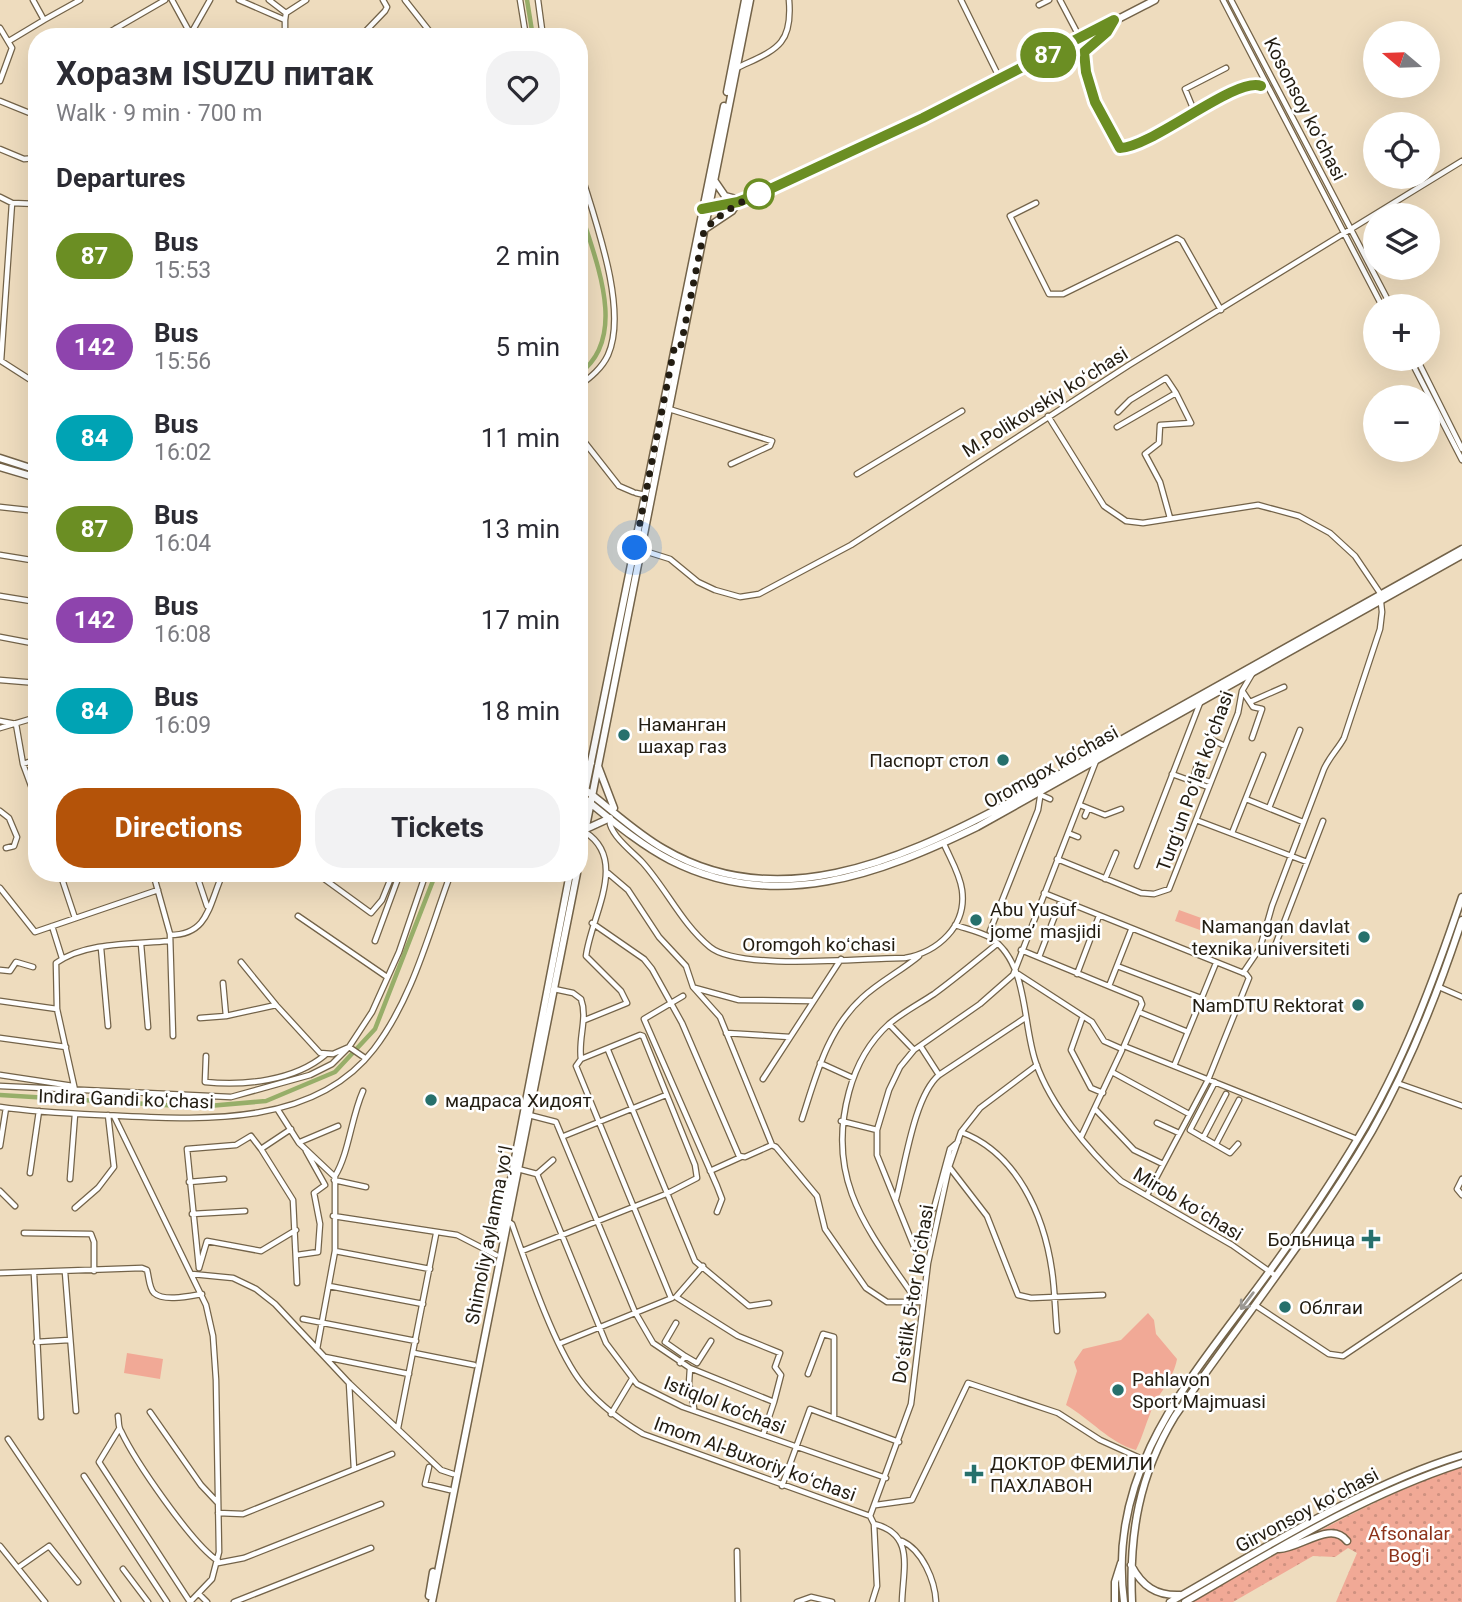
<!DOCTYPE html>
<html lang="en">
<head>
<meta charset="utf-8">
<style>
	:root { --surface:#fff; --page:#f2f2f3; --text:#2b2b33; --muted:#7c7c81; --accent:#b45309 }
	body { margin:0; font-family:Roboto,sans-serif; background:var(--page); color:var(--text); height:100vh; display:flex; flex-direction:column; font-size:26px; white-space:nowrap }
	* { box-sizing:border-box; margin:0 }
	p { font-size:23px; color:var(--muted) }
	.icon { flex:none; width:38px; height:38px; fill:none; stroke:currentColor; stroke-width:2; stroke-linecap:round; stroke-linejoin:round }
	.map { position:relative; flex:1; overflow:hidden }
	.side { position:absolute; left:28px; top:28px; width:560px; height:854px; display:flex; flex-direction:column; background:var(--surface); border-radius:28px; box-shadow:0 7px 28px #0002 }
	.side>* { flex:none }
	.badge { padding:0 14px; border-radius:23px; font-size:24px; line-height:46px }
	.needle { width:46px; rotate:289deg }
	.buttons { position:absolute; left:1363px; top:21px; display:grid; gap:14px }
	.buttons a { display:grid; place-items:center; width:77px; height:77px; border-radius:50%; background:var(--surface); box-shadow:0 7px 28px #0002; font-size:35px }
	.you { position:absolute; width:35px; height:35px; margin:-18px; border:5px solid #fff; border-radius:50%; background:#1a73e8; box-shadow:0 0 0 10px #1a73e833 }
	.map>.badge { position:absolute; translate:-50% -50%; box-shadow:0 0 0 4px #fff }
	h2 { padding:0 28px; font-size:26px; line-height:63px }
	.round { display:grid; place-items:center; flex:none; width:74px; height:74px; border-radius:28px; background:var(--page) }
	.head { display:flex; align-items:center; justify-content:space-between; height:119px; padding:0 28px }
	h1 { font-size:33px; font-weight:700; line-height:52px }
	.cta { display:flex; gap:14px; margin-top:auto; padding:14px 28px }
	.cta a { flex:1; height:80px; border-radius:28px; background:var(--accent); color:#fff; font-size:28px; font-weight:700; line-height:80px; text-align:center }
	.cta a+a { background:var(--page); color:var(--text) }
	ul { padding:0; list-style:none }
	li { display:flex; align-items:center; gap:21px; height:91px; padding:0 28px }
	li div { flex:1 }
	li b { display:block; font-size:26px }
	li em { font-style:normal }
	li .badge { min-width:77px; font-weight:700; text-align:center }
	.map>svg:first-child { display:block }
</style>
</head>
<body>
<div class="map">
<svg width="1462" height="1602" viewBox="0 0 1462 1602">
	<defs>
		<pattern id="park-dots" width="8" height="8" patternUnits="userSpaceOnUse" patternTransform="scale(1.75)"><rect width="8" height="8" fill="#f1a996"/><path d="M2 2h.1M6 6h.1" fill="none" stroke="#ce9180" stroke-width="1.8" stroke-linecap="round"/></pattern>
	</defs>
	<rect width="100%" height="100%" fill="#eedcbe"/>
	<path fill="#f1a996" d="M1179,910L1204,919L1200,930L1175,921Z
		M1148,1313L1154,1320L1156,1334L1177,1359C1173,1381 1157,1394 1150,1414C1145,1426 1142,1438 1136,1450C1110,1443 1090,1419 1066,1405L1077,1371L1074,1362L1083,1349L1121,1340Z
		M127,1353L163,1359L160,1379L124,1373Z"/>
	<path fill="url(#park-dots)" d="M1462,1465V1602H1336L1357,1553L1348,1548L1335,1557L1313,1556L1233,1602H1190C1279,1553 1367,1501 1462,1465Z"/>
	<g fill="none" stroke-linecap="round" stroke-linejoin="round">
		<path stroke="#97ae69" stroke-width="4.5" d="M527,0L533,37
			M579,206C593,255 631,336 579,374
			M0,1095L197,1107L266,1101L335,1072L375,1029L436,873"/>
		<g stroke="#736349" stroke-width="7">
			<path id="minor" d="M33,0L44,20L80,0
				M172,0L190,33
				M239,0L285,20V37
				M269,0L286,13
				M405,0L434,37
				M520,0L526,37
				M538,0L543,37
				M961,0L1000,79
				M1060,0L1080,38
				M1223,0L1382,306
				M1231,0L1391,306
				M1039,5L1049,0
				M285,20L286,13L306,0
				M1114,21L1107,32L1084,52L1086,72L1095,102L1120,148L1249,85L1261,86
				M0,28L12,48L0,81
				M116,28L122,37
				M101,37L165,0
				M189,37L210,0
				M360,37L385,11L387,7L383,0
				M9,41L44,20
				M737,68C774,50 793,47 789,0
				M0,101L37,116
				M1195,113L1185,89L1226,68
				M0,149L24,159L37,158
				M579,167C593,215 629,308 608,355C602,368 591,377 579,386
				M0,197L12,203L37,204
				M12,203L1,361L37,384
				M1036,203L1010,216L1049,294H1063L1177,238L1182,241L1221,310
				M1410,359L1462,460
				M1417,359L1462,449
				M669,409L772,441L770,446L731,464
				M1118,412L1130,400L1166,378L1176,393
				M1048,416L1104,506L1126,521L1143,523L1258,505L1299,516L1330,533L1355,556L1380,593L1382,612L1380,629L1344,738C1338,749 1330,756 1324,769L1272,906L1260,948L1243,973
				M1117,427L1176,393L1191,423L1160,425L1159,443L1145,454L1160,482L1170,518
				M579,435L619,486L633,492
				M857,474L962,411
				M579,477H580
				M636,493L645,495
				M0,507L37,511
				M635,548L670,559L698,582L715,590L740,597L759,594L851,545L1129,365L1462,161
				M0,555L37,561
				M0,596L37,602
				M0,637L37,644
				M0,680L37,683
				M1243,692L1253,707L1262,709L1252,738
				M1250,702L1284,687
				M33,718L37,685
				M0,721L16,724L23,764L37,802
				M1215,724L1210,739L1225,746
				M0,728L37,717
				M1211,750L1214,742
				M23,764L37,759
				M1204,767L1197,765L1194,776L1210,782
				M1172,774L1208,787
				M1041,795L1050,799
				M1246,799L1303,822
				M1080,805L1105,815L1121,809
				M1269,808L1300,730
				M0,811L9,818L17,837L14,846L6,848
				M1085,816L1088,809
				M610,818C606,832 634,853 643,863C667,890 682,924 710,947C739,971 864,958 905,958C938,952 967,926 962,890C960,874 950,858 944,844
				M1196,820L1307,862
				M1068,833L1078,837
				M1232,833L1263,755
				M1057,859L1141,893L1154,894L1169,889L1238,713L1242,691L1252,674
				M1137,866L1200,703
				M60,873L75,918
				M153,873L170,934L173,1036
				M196,873L207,906
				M316,873L371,913L382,900L393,873
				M381,873L391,877
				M608,873L628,890L659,937L686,966L693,987L720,1017L772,1145
				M62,879L79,873
				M1105,879L1116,853
				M0,888L35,932L158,890
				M1044,893L1246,974L1249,978L1208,1080L1147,1195
				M298,916L387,977
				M592,923L644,959L652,969L682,1023L739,1156L745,1157L772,1145L776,1147L817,1196L825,1229L866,1288L887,1302H923
				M955,925C967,929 981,932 991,938C1029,964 1022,1024 1036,1063C1051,1106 1088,1150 1121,1181L1232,1245L1276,1276
				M52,926L62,958
				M990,931L1038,810L1041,791
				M170,935C209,935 209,904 223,873
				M375,941L400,873
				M141,944L148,1027
				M101,948L108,1026
				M1021,950L1140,999L1142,1004L1124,1046L1357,1139
				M1273,951L1323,821
				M1039,957L1061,900
				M241,962L276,1005
				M1117,966L1201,998
				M0,970L10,971L16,962L33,967
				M1018,974L1092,1022L1104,1041L1122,1049
				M1077,974L1099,916
				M223,983L226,1016L276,1005L320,1053L333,1054L349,1047L365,1058
				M1109,986L1131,930
				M1439,987L1462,997
				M695,988L739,1000L811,1001
				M683,996L644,1019L717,1186L722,1199L717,1212
				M0,1001L57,1009
				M1139,1012L1188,1032
				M1083,1016L1071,1050L1091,1088L1103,1093
				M200,1018L226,1016
				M585,1020L627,1003L621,991L586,956C591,916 629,860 585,832
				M889,1024L914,1050
				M726,1033L790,1037
				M0,1038L66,1047
				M921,1047L939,1075
				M608,1050L695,1261L749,1306L769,1303
				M206,1056L205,1082C244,1086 294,1081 325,1055
				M581,1059L576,1066L671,1298
				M820,1063L853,1078
				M1174,1066L1216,963
				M1112,1072L1189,1114
				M0,1075L73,1086
				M763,1079L841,959
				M1215,1082L1190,1130L1230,1153L1238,1144
				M1397,1083L1462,1106
				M0,1086L231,1097L310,1075L332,1064L349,1047L372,1012L399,952L426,873
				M75,1090L57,1009L56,963C85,942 134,944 168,941
				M0,1107C40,1113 82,1114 122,1116C208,1120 316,1125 374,1049C413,998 429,932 451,873
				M278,1110L299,1143L335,1177V1251L317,1349
				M1096,1110L1134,1150L1163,1164
				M529,1115L556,1122L635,1312L653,1343L690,1368L774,1402L763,1435
				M114,1116L206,1305L213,1336L216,1380L219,1552L212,1579L190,1602
				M802,1119C816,1076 827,1030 862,998C879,982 901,971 919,956
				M841,1121L877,1130
				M1157,1123L1179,1133
				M291,1129L261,1149L293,1200L297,1283
				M961,1132C1017,1153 1044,1215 1052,1271C1055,1291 1055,1311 1057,1331
				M564,1136L666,1095
				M1081,1137L1122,1050
				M1203,1138L1226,1094
				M300,1142L338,1126
				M1216,1144L1239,1100
				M0,1146L6,1108
				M950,1168L987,1216L1018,1295L1031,1298L1103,1295
				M518,1169L537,1174L606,1343L637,1384L683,1407L886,1478
				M710,1171L741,1157
				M30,1173L39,1111
				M537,1174L553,1160
				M335,1176C349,1153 351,1118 363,1091
				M70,1179L75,1114
				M1462,1179L1457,1189L1462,1195
				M334,1180L366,1187
				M189,1182L224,1179
				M0,1191L15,1206
				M896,1199C905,1166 914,1096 939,1075L1025,1018
				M75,1208L98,1188L114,1167L108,1115
				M934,1208L950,1149L958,1142
				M192,1214L245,1211
				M333,1216L457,1235L496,1255
				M506,1220L512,1224C527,1266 553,1343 578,1378C595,1402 618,1419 643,1434L870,1516
				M24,1233L91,1234L94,1242V1271
				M335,1251L430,1269
				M522,1251L666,1194L697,1178L695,1165L643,1036L640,1035L581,1059C578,1038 588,1018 581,999L573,993L554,989
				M297,1255L318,1252L320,1224L314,1193L325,1185L306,1151
				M928,1263L919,1259L877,1155V1130L889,1090L900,1067L914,1050L980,1004L1013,975L1096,761
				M703,1266L676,1297L738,1336L780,1353L775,1367L781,1375L774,1402
				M199,1268L187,1149L236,1145L251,1136L261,1149
				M199,1268L207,1241L261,1251L296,1230
				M65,1272L76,1411
				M0,1273L142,1268L147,1270C149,1277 149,1288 154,1293C164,1302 190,1296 202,1294
				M34,1274L41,1417
				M192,1274L233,1278L256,1289L275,1304L349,1383L441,1470L453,1474
				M329,1286L423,1304
				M916,1300C868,1230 825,1181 849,1092C856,1066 869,1042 889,1024C903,1012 919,1004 934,994C956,978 976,961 997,944
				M1255,1305L1329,1354L1343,1356L1462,1276
				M303,1319L416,1341
				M676,1323L665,1342L685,1356L680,1363
				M36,1342L69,1340
				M561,1343L672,1298
				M414,1353L474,1365
				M685,1356L697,1363L711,1341
				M325,1357L409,1374
				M690,1368L689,1383L694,1408
				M808,1374L823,1334L834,1337V1418
				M349,1383L354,1469
				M150,1412L201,1485L217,1502
				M611,1414L632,1379
				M118,1416C119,1421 118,1427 121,1431C135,1461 192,1544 218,1561
				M398,1428L436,1234
				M119,1429L99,1462L190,1602
				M8,1439L118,1602
				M429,1467L425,1484L450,1490
				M84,1476L167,1602
				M782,1486L810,1409L899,1442
				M876,1505L912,1500L968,1383L1058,1413L1100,1440L1142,1459
				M218,1513L243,1514L392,1454
				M870,1516L911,1404L928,1263L949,1167L961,1132L980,1108L1037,1065
				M870,1516L874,1524C915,1534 903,1568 902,1602
				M902,1541C922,1550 935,1580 936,1602
				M0,1546L45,1602
				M737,1551L738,1602
				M218,1563L244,1558L381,1504
				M19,1567L49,1546L78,1582
				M123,1569L148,1602
				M199,1594L207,1602
				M234,1602L371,1548
				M797,1602L811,1597L832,1602
				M872,1602L877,1586L874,1524"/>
		</g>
		<g stroke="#736349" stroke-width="9">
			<path id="major" d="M727,92L745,0
				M714,180L725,196L740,200
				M707,207C759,197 802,174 850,152C953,105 1054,52 1155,0
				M705,229L732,211L738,202
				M0,458L37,470
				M0,467L37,478
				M598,766L614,808
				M579,771L591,763
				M579,785C608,806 634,832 664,849C776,915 898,861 1001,807L1462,549
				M579,794C608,817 637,843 670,860C776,914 880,874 977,827L1462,555
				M579,821L724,106
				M586,829L610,818
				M579,862L750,0
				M500,1236L570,873
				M1279,1549C1301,1548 1331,1520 1347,1541
				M1131,1565C1142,1586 1156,1596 1180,1595
				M429,1596L433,1572
				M432,1602L577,873
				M1115,1602V1582L1121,1563
				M1124,1602C1106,1466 1195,1374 1269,1272C1300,1229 1330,1185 1357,1140C1403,1064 1434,980 1462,897
				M1132,1602C1129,1534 1139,1475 1175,1416C1241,1321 1314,1231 1372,1131C1410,1064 1438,993 1462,920
				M1170,1602C1260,1551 1363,1485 1462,1455
				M1185,1602C1275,1550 1363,1495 1462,1463"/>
		</g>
		<use href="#minor" stroke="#fff" stroke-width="4.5"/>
		<use href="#major" stroke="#fff" stroke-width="6"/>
	</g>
	<defs><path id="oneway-shaft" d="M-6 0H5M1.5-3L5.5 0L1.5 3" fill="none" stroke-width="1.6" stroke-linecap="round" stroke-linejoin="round" transform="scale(1.75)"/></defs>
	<use stroke="#9c9994" href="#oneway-shaft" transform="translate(1247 1301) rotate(127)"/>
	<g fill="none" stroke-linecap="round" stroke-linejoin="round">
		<g stroke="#fff" stroke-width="16">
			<path id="line" d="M702,209L738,202L768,190L923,118L1114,20L1107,32L1084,52L1086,72L1095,102L1120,148C1153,147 1236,76 1261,86"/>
		</g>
		<use href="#line" stroke="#6b8e23" stroke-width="10"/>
		<path stroke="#231d12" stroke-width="7" stroke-dasharray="0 12.6" d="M635,548L675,344L681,345L704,231C718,214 742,201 759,194"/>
	</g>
	<circle fill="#fff" stroke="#6b8e23" stroke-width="3.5" cx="759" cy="194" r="14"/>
	<g fill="#26706c" stroke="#fff" stroke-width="2.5">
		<circle cx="624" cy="735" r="7"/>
		<circle cx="1003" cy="760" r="7"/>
		<circle cx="976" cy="920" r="7"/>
		<circle cx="1364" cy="937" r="7"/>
		<circle cx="1358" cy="1005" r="7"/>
		<circle cx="431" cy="1100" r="7"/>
		<path d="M1367.5 1228.5h7v7h7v7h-7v7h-7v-7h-7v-7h7z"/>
		<circle cx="1285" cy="1307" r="7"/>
		<circle cx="1118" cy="1390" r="7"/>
		<path d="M970.5 1463.5h7v7h7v7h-7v7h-7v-7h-7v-7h7z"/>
	</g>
	<g text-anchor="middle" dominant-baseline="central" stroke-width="5" stroke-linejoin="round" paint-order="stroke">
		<g font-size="19" fill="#231d12" stroke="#fff">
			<text transform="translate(1305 109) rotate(63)">Kosonsoy koʻchasi</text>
			<text transform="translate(1045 402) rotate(-32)">M.Polikovskiy koʻchasi</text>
			<text transform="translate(1051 767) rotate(-29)">Oromgox ko‘chasi</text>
			<text transform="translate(1195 781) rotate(-70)">Turgʻun Poʻlat koʻchasi</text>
			<text x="819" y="944">Oromgoh koʻchasi</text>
			<text transform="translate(126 1099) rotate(2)">Indira Gandi koʻchasi</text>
			<text transform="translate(1188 1204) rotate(31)">Mirob koʻchasi</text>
			<text transform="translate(489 1235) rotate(-79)">Shimoliy aylanma yoʻl</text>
			<text transform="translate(913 1294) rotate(-81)">Doʻstlik 5-tor koʻchasi</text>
			<text transform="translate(725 1405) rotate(21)">Istiqlol ko‘chasi</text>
			<text transform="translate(755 1459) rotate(20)">Imom Al-Buxoriy koʻchasi</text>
			<text transform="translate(1307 1510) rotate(-28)">Girvonsoy koʻchasi</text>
		</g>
		<g font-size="19" fill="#231d12" stroke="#fff" text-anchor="start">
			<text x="638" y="724">Наманган<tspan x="638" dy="22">шахар газ</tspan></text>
			<text x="989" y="760" text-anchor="end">Паспорт стол</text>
			<text x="990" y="909">Abu Yusuf<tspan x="990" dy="22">jome’ masjidi</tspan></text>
			<text x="1350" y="926" text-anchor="end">Namangan davlat<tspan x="1350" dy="22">texnika universiteti</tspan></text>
			<text x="1344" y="1005" text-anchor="end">NamDTU Rektorat</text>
			<text x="445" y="1100">мадраса Хидоят</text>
			<text x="1355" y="1239" text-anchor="end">Больница</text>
			<text x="1299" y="1307">Облгаи</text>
			<text x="1132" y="1379">Pahlavon<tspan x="1132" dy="22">Sport Majmuasi</tspan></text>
			<text x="990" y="1463">ДОКТОР ФЕМИЛИ<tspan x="990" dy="22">ПАХЛАВОН</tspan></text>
		</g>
		<g font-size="19" fill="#8d331b" stroke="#fff">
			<text x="1409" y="1533">Afsonalar<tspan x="1409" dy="22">Bog'i</tspan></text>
		</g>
	</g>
</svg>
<div class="buttons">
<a><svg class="needle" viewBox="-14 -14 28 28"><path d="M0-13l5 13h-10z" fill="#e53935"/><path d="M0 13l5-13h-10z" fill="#7c7c81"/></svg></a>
<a><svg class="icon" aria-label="locate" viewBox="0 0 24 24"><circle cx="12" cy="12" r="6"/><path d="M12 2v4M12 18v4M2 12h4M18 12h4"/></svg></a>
<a><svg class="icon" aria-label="layers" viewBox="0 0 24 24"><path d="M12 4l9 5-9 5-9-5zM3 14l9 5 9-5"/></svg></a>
<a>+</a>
<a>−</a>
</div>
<div class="you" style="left:635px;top:548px"></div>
<b class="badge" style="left:1048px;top:55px;background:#6b8e23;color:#fff">87</b>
<section class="side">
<div class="head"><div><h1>Хоразм ISUZU питак</h1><p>Walk · 9 min · 700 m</p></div><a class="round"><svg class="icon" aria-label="heart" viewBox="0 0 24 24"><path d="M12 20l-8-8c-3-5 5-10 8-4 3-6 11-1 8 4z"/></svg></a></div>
<h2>Departures</h2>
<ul>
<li><span class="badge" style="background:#6b8e23;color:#fff">87</span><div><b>Bus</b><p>15:53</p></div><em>2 min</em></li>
<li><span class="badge" style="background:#8e44ad;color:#fff">142</span><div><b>Bus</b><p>15:56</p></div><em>5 min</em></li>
<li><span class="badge" style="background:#00a3b4;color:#fff">84</span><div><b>Bus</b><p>16:02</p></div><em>11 min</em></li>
<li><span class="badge" style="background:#6b8e23;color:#fff">87</span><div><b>Bus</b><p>16:04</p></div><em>13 min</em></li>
<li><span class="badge" style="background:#8e44ad;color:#fff">142</span><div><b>Bus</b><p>16:08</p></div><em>17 min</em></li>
<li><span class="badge" style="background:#00a3b4;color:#fff">84</span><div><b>Bus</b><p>16:09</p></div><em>18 min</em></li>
</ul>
<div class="cta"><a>Directions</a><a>Tickets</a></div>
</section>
</div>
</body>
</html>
